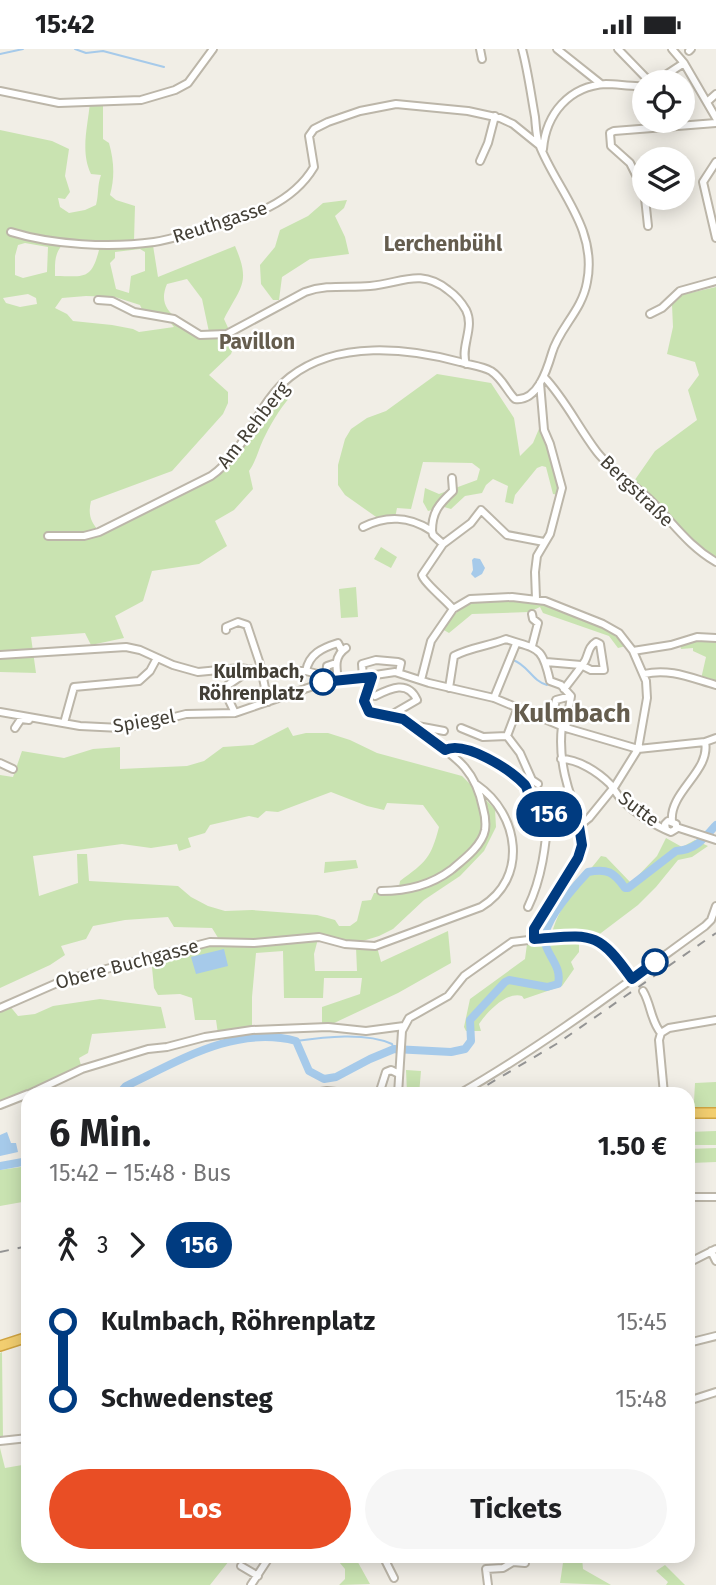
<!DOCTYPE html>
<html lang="de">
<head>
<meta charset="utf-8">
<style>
	:root { --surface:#fff; --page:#f6f6f6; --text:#202124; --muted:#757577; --accent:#e94e25 }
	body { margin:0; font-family:"Fira Sans",sans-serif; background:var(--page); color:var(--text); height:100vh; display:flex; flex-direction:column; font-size:26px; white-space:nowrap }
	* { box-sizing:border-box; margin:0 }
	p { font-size:23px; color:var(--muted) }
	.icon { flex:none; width:38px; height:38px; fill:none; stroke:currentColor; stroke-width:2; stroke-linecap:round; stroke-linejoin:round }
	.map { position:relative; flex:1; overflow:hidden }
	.details { position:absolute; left:21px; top:1038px; width:674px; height:476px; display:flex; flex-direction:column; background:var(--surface); border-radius:21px; box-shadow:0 4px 18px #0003 }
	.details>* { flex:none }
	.badge { padding:0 14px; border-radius:23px; font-size:24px; line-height:46px }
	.controls { position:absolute; left:632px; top:21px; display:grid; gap:14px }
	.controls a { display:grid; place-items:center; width:63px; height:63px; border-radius:50%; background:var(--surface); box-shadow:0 4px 18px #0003; font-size:35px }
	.map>.badge { position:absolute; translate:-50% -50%; box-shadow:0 0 0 4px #fff }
	.legs { display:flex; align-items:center; gap:10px; height:77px; padding:0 28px; font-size:23px }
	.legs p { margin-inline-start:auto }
	.head { display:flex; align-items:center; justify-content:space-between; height:119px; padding:0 28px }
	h1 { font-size:38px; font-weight:700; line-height:52px }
	.cta { display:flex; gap:14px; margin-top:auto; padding:14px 28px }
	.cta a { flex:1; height:80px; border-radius:42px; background:var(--accent); color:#fff; font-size:28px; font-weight:700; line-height:80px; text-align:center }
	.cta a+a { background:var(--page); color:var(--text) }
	ul { padding:0 28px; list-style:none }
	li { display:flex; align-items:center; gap:24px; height:77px; font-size:26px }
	li i { display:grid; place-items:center; width:10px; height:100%; margin:0 9px; background:currentColor }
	li i::after { content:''; width:18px; height:18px; margin:-9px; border:5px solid; border-radius:50%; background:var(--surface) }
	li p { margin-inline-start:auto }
	li:first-child i { background:linear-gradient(#0000 50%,currentColor 0) }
	li:last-child i { background:linear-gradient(currentColor 50%,#0000 0) }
	.status { display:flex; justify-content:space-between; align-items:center; height:49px; padding:0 35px; background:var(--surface); direction:ltr }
	.status svg { height:19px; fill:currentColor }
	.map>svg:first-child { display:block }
</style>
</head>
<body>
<div class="status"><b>15:42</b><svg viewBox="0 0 49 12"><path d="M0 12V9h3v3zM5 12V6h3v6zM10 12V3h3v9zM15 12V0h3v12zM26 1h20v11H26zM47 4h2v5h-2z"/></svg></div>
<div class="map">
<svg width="716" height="1536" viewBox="0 0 716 1536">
	<rect width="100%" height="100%" fill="#f1eee6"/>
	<path fill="#c9e3b1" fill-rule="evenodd" d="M103,51V90L109,94C114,112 115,128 110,146L116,151L135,157L134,192L145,193L152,190L158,228L235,197C251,234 241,237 224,270L235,294L231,305L209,326L228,343V354L223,365L172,422L91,452C88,465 90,473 100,483L227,416L282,336L287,338L290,348C279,361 270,376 263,391C258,402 256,412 249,422L253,440L234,461L215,472L227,497L199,515L152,522L143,552L115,567L124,589L91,596L85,584L31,588L36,624L0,623V81L52,92L69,100L65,127L70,143L65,150L58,149L60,158L69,164L85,161L96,156C99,145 97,137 101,126L91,125C80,102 88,77 90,53ZM25,194L48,198L47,223L23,229L15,226V207L18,196ZM63,195L90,196L99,201C91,232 84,227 55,227C55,214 54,205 63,195ZM140,200L145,203V222L131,227L129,244L116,240L110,214L115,209V203ZM187,230L202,250L209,283L201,285C181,271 155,263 167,235ZM28,245L36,249L37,255L20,258L6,254L3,249ZM86,247L115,248L140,256L145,267L169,272L174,278L139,283L133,280L112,276L73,272L67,265L55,259L62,249Z
		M347,151L344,159L335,167L345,188L349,205L310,210L282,228L279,251H273L261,235L260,216L275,198L280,181L308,167L323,154Z
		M716,238V510L689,492L668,465L632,435L655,402L697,371L688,341L699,326L695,313L667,305L673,278L672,256L681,246Z
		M437,325L491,334L514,369L520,407L533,394L541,375L560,442L559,446L553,445L546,418L542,417L537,419L515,446L513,455L505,453L508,437L493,430L486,436L482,444L465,447L451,460L444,458L428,462L423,453L425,439L439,445L477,431L480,420L472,414L423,413L411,460L397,459L395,469L379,470L345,446L338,436V416L345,390L351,380L367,369L386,362Z
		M381,498L397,508L391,519L374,510Z
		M356,538L358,568L341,569L339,540Z
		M518,551C553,555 602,570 626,597L618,599L609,587L543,564L540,558L529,563L472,565L449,584L442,580C467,547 479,551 518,551Z
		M716,590V635L701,630L706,608L693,602V599L681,600L680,595L691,591Z
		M288,678L293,687L306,684H328L350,691L377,704L462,727L495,760L496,778L484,802L460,827L424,851L393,880L379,887L353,895L319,886L314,905L315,922H357L356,898H377L381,913L448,882L451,914L398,944L332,975L322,976V958L360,945L362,929H324L323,949H284L283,902L256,904L252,948V981L218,985L216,971H195L192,949L180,945L158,946L154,939L151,908L220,892L212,879L174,878L168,868L125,871L93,877L86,890L61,897L65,906L50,916L0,939V726L13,728L22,702L64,709L93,700L120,698V720L187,717L204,712L223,698L253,696ZM331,743L367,757L384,761L387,754L423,756L439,778C431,809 426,813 400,832L398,844H374L371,851L362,852L357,872L350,877H339L335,871L317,866L252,861L225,862L208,857L191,848L178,837L89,832L87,805H77L78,834L39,847L33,807L122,795L151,799L177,795L179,802L191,798L188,789L205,784L210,776L249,767L258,769L266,762L278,763Z
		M666,789L682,798L695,791L708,797L692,808L678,811L656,838L638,856L597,887L578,882L552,884C560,854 582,831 601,807L606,808L631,834L657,807Z
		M356,811L358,819L324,824L325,813Z
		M574,889L579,891V903L571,913L574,920L562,937L524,950L522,947C507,942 487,963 479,975L481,982H466L464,978L470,950L525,910L527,895Z
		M100,950L161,958L166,979L92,985L88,1004L79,1009L82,1020L0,1056V959L9,956L18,967L35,965L53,957Z
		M406,1021L421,1022L419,1045L407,1044Z
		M716,1033V1062H688V1054L694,1053L695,1034Z
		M716,1082V1096H688V1083Z
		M716,1099V1113L691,1114L688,1112V1100Z
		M28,1117V1152L0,1157V1121Z
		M2,1303L3,1389H0V1304Z
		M0,1399L5,1419L28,1415V1507H233L210,1536H0Z
		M334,1507L355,1508L370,1535L339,1536L345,1530V1520Z
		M564,1507L582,1508L583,1520L611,1536L560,1534Z
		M665,1516L685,1536H666L668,1533L656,1522Z"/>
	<path fill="#a6caea" d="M474,509L480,510L485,519L482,525L475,529L471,525L473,521L472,511Z
		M224,900L228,917L196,925L191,908Z
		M7,1083L11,1094H16L18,1103L0,1107V1086Z"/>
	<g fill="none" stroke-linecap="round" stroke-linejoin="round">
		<path stroke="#a6caea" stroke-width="2" d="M75,0L86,4L103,2L164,18
			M0,5L23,0
			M513,611C528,616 532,632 547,636
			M296,992C324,988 366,983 392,995L394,1000"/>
		<path stroke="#a6caea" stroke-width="8" d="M119,1045L126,1037C179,1012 235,976 296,992L309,1022L324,1030L336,1028L370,1010L394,1000L451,1003L465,1000L471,992L470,971L505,933L509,931L547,938L558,935C562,918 549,909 545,894C541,874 575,837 588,823C607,819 614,823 625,839H628L676,802C695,801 704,790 716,776
			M0,1117L28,1112"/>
		<g stroke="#bcb6a9" stroke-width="10">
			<path id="minor" d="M480,0L482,10
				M557,0L601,35
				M618,0L650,33
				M672,0L684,14L716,69
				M689,2L691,0
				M655,33L684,14
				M0,42L59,54L141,51L175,41L188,34L213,0
				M707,53L716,45
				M543,100C546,65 569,37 606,35C618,35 631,38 644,37
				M480,112L488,94L495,67
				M716,113L703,133L716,189
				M644,142L630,114L611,97L610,84L614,82L716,74
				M645,149L648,177
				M11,183C53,196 110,199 154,193C174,190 192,183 211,178C250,168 292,155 314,118L309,87L314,80L328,73L360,62L396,55L468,62L500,69L513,75L539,96
				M98,251L112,252L134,263L174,270L200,286L227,285L305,243C327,235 348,239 370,237C402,234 420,219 448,241C455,246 462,254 466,261C475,279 460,297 466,315
				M650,265L662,259L680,242L716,232
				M544,328C565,350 578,378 597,403C612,422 632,434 649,450C673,473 687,496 716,513
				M363,478C387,466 409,467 432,482L433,486L443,495
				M432,482C432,463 439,455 453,442L452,429
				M48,487H84L99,483L211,427C247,402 256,355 290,328C337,291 408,299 460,313C470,316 482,317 491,322C503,330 506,341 515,350C537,353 547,321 552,304C559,279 582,262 587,233C598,179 556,140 539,95C536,87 536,77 535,68C531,46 528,22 522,0
				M536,550L535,523L537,507L550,485L562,439L550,395L544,381L540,334
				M453,560C446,551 424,534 422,526L443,495L471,474L481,461L507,486L544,493
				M226,581V578L238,573L247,576L260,615L268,653
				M532,597L538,574L533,570L532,565
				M633,602L671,596L697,588L716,589
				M0,606L126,598L140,601L173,616L198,623L240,619L261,622H306L337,630
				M546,613L581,616L591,621H604L600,595L596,593C588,598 589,604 585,612C579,621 571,631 564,640
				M306,622C309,605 322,599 338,594L342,602
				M644,625C670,619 691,629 716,636
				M326,627L327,617L336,614
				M372,628C369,637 359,655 369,663C377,669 391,665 400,668C410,673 421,684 430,690C459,710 476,723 483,759C485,766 486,774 485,781C482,797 463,811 451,821C431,836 405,842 381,842
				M363,629L362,615L376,611L398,613L401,614L399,623
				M338,631C336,618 334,607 346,599
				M421,631L431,592L453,560L470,550L512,548L545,552L603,575L619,584L633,602L646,632L647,649L638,700L615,737L589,769L579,777
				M449,639L454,607C471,598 489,597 506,590C538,601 542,596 550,632L561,636L571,647L566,679
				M375,647C391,639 408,631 417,651L391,666
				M494,649L516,595
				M0,663L80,677L121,679L147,675L186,665L235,664L322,634L395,623L429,634L494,649L566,679L638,700L705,693L716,689
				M235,664L224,641L228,636L250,621
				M551,671L556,651L571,647
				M64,674L74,638L139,632L150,622L157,609
				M412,676L444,682
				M562,677C558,709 567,744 582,773
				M15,679L21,670L29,671
				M461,679L483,688L507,687
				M507,687L520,704L532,731L538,735
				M507,687L518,658
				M445,701C466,692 511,720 525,736C528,740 528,746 530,752L555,768L579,777
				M561,710C578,710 598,723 610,735C615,741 618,748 624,753C636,765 656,777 671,783L676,780V775L668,772L665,775L666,780
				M0,714L13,720
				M672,772C669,743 711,722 705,693
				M676,778L716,791
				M528,858C542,829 546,796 548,764
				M534,890V880L578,809L582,796L579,777
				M643,942C651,955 651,973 661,984L659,991L664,1045
				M0,959L64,931L210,893L254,894L319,888L345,895L375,897L481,858C529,829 519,765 477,736
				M661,984L669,979L716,971
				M29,1045L82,1020L148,1000L167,998L205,988L252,981L328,978L366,982L404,977
				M308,1045L327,1042L355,1045
				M379,1045L386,1023L391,1021L399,1025
				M398,1045L402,982L409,969L448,947L464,927L512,893L570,886L585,887L606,898L632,931
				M459,1045C546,995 625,935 705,877L711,871L716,857
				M0,1056L28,1045
				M688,1148H716
				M711,1202L716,1212
				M688,1214L716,1200
				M688,1294L716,1287
				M688,1352L716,1343
				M0,1392L28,1389
				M383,1507L394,1529
				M241,1517L258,1527
				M251,1536L270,1507
				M488,1536L486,1520L503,1519L513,1513L525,1514"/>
		</g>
		<g stroke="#d0a441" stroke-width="12">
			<path id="highway" d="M688,1064H716
				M0,1297L28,1288"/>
		</g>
		<use href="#minor" stroke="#fff" stroke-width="6"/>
		<use href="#highway" stroke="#f2ce70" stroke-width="9"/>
		<path stroke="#949494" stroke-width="2" stroke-dasharray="9 9" stroke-linecap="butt" d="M472,1045L558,994L716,884
			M0,1203L28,1197"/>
	</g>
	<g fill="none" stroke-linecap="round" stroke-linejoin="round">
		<g stroke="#fff" stroke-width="16">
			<path id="line-1" d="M323,633L372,628L364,652L369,663L403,670L445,701C465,691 511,721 525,736C528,740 528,746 530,752L555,768L579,777L582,796L578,809L534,880V890C591,886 597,880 632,930L655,913"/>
		</g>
		<use href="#line-1" stroke="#003b80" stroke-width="10"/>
	</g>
	<g fill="#fff" stroke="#003b80" stroke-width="3.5">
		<circle cx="323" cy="633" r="12"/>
		<circle cx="655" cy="913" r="12"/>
	</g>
	<g text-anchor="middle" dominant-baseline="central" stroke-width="5" stroke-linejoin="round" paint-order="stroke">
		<g font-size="19" fill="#433f36" stroke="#fff">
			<text transform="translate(220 173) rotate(-18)">Reuthgasse</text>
			<text transform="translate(253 376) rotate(-52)">Am Rehberg</text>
			<text transform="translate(637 442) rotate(44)">Bergstraße</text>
			<text transform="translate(144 672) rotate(-10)">Spiegel</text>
			<text transform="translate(639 760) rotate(37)">Sutte</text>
			<text transform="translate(127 915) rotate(-15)">Obere Buchgasse</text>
		</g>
		<g font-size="19" font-weight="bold" fill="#433f36" stroke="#fff" text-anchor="end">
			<text x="304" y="622">Kulmbach,<tspan x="304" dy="22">Röhrenplatz</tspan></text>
		</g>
		<g font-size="21" font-weight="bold" fill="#655d4e" stroke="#fff">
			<text x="443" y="195">Lerchenbühl</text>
			<text x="257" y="293">Pavillon</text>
		</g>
		<g font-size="26" font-weight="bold" fill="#655d4e" stroke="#fff">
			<text x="572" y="664">Kulmbach</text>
		</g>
	</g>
</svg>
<div class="controls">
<a><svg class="icon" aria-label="locate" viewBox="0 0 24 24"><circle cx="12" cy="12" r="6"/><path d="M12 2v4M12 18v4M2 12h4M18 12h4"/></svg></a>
<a><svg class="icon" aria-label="layers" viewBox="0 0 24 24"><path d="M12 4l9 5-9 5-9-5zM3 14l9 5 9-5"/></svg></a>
</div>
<b class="badge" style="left:549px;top:765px;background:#003b80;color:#fff">156</b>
<section class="details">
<div class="head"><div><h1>6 Min.</h1><p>15:42 – 15:48 · Bus</p></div><b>1.50 €</b></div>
<div class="legs"><svg class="icon" aria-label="walk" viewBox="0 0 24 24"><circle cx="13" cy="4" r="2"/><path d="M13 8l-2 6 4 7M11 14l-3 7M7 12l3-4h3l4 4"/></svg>3<svg class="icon" aria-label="forward" viewBox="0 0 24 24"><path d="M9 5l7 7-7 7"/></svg><b class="badge" style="background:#003b80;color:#fff">156</b></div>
<ul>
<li><i style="color:#003b80"></i><b>Kulmbach, Röhrenplatz</b><p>15:45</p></li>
<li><i style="color:#003b80"></i><b>Schwedensteg</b><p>15:48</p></li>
</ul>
<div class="cta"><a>Los</a><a>Tickets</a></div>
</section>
</div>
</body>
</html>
